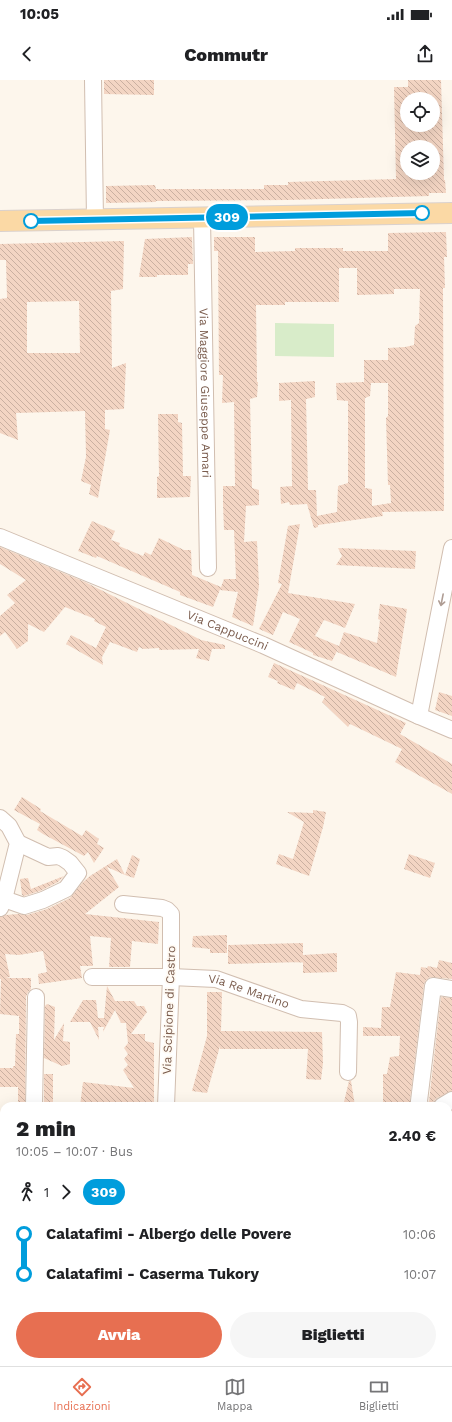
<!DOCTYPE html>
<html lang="it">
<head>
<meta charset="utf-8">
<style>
	:root { --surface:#fff; --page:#f6f6f6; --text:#202124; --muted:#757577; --line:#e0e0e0; --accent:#e76f51 }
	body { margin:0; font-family:"Work Sans",sans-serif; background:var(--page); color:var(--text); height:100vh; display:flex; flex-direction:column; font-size:15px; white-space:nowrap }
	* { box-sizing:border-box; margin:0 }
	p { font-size:13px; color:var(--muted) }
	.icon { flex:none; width:22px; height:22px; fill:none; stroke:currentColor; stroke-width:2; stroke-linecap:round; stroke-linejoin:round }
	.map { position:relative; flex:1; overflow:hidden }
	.details { position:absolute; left:0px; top:1022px; width:452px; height:264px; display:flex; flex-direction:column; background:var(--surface); border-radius:12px 12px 0 0; box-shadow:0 4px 16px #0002 }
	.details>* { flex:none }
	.badge { padding:0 8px; border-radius:13px; font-size:14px; line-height:26px }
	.tools { position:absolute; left:400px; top:12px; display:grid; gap:8px }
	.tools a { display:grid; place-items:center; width:40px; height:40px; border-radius:50%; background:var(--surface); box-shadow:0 4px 16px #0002; font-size:20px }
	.map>.badge { position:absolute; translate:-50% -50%; box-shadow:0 0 0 2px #fff }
	.legs { display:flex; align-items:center; gap:6px; height:44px; padding:0 16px; font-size:13px }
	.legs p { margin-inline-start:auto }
	.headline { display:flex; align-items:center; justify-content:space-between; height:68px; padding:0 16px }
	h1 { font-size:22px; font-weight:800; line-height:30px }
	.button { display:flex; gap:8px; margin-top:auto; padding:8px 16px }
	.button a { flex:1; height:46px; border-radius:24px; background:var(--accent); color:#fff; font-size:16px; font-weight:800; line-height:46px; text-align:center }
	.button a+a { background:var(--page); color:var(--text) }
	ul { padding:0 16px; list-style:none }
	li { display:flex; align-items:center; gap:14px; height:40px; font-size:15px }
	li i { display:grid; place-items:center; width:6px; height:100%; margin:0 5px; background:currentColor }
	li i::after { content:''; width:10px; height:10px; margin:-5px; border:3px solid; border-radius:50%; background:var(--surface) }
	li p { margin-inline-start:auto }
	li:first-child i { background:linear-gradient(#0000 50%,currentColor 0) }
	li:last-child i { background:linear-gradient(currentColor 50%,#0000 0) }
	.status { display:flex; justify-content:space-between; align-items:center; height:28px; padding:0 20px; background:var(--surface); direction:ltr }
	.status svg { height:11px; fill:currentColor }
	header { display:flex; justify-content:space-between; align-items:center; height:52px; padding:0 16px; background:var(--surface); font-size:18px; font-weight:800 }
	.tab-bar { display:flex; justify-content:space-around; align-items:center; height:56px; border-top:1px solid var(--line); background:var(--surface); font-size:11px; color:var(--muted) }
	.tab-bar a { display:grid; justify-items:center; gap:2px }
	.tab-bar .current { color:var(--accent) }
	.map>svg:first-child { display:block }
</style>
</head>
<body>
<div class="status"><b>10:05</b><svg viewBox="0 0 49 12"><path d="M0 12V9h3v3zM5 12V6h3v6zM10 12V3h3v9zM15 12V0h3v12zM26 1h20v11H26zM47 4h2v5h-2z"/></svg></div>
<header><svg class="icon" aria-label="back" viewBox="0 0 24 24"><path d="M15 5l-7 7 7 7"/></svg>Commutr<svg class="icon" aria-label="share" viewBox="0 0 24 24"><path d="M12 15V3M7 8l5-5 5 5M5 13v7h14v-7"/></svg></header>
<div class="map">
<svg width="452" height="1286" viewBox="0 0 452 1286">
	<defs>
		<pattern id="building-back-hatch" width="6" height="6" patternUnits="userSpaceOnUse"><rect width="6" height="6" fill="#f3d5c3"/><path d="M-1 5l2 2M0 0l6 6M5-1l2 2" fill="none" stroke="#cab0a1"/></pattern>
	</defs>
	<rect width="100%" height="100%" fill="#fdf6ec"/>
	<path fill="#d8ecc9" d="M275,243L334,244V277L275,276Z"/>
	<path fill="url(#building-back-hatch)" fill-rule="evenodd" d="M104,0H154V15L104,14Z
		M408,0H441L444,100H445L446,113H429V116L288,120L156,121V122L106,123V106L155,105L156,109H264V105H288V102L396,99L394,7H408ZM407,19H433V45H407ZM407,67H433V93H407Z
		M446,152L447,177H444L445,208H443L444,431L382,432L383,436L318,445V447L314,448L307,424L290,425L289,422L281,424L280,407L292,406L291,320L279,321V303L315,301V317L306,319L308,410H316L317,436L337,432L338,406L348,403V321L337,320L336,303L364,302V280H388V268L405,267L414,265L415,246L419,243L420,209H394V214L357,215V188H339V222H285V225H256L257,302H258L257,317L250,319L252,408L259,410V425L246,426L244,462L257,461L259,506L253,546L232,537L238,512L220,510L224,499H236L234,450H224L223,424V406H235L234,322L222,323L223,295H219L218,171H214V157H255V172L295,171V168H343V171H388V153ZM371,303H388V336L386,338L388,405H390L391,423L372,426V409L365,408V318L370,316Z
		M192,157L193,184H188V195H157V197H139L145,159Z
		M124,161L123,209L111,211L112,288L126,283L124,329L105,330V349L110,350L98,418L89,414L91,405L81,401L86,377L85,331L16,333L18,360L0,353V219L7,218L6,180H0V164ZM79,221L80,273H27V222Z
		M158,334H178V342L182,343L183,396H191L190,417L157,418V397L159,396Z
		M92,441L115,451L111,460L120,463L119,466L143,476L145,472L151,475L159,458L184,470H191L192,495L221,507L213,527L180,515V512L97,476L96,478L78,471Z
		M300,444L288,513L355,524L345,548L324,540L315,556L339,566L344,552L377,563L380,540L378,539L380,524L407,529L396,597L337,572L339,567L332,581L313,575V573L289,562L300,539L283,532L273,555L259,549L282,504L278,503L288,446Z
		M0,467L85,502L201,560L225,565V569H212L209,581L196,578L199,569L159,570V568L143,569L139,567L137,572L110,562L102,577L103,585L66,564L71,555L96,568L106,547L94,541L95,539L65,527L44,552L28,544V561L17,569L5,552L0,556V536L15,523L7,515L26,500L0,484Z
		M338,468L416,471L415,489L336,485L342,476Z
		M274,583L406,643L400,654L452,684V714L395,682L402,669L350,644L348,647L322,622L325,617L297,603L294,610L277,603L278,601L268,597Z
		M439,612L452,616V636L435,630Z
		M22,717L41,729L40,731L82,756L86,750L99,759L97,764L104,768L94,783L88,772L84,776L43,754L37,750L40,744L14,730Z
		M313,730L326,732L323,747L309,796L276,784L279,774L293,779L304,742L287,732L313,733Z
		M409,774L435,783L430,798L404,789Z
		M132,775L140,779L134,798L125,795Z
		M117,779L125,795L107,787L119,807L85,834L159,842L158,864L132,861L130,887H109L111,858L90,856L93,886H80L82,898L39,904L38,894L47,892L43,871L19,875L5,874L10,897L6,898H31V909L28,912L26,917L25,1026H18V1007H0V988H13V986H15L16,954H19V936L0,934L1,899H0V837L6,835L18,834L27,835L47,829L70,818L83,802L90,796Z
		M64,796L58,802L40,811L24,816L22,815L20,799L28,798L31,809Z
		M227,855V873H210V869L192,867L193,856Z
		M303,863V882L228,884V865Z
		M337,873V892L303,893V875Z
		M439,880L452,883V899L430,897L426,900L424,904L410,1020V1026H383V994H387L390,977L399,976L400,956H363V947L381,948L382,927H390L396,892L420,895L421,887L427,888L428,886L437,888Z
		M107,906L115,921H134L137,926H144L147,932L131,954H145V961L154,963V1026H80L83,1002L134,1008L123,990L128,985L124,979L128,974L124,968L128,963L126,943H121L115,930L103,952L104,947H98L99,960L90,942H70L83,920H96L98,938H104Z
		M207,912H222L221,951L322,952L323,983L321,1000L306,999L308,969H220V966L207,1013L192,1011L207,956Z
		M441,917L452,918V1011L437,1018L429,1026V1021Z
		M47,924L55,927L54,960L64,943L63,961L70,962V984L62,986L44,978L45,926Z
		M44,994H53V1026H44Z
		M349,1001H351L355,1026H343Z"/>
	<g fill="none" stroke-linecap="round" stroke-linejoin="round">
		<g stroke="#d1beb0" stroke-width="18">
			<g id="minor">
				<path d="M93,0L95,140"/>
				<path id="s1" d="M202,138L208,488"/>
				<path id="s2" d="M0,457L263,565L419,636L452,650"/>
				<path d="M419,636L452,468"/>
				<path d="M0,738L9,746L18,763L4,819L0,828"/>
				<path d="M4,819L24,826L43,820L66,809L78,793L70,783L63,778L58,776L48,777L18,763"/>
				<path d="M123,824L162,828L167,830L171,834V897L166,1026"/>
				<path id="s3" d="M92,897H171L216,899L301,929L342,933L348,936L349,942L348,992"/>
				<path d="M34,1026L36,917"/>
				<path d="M420,1026L419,1021L433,906L452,909"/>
				<path d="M442,1026L452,1020"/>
				<path d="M0,1054L4,1055"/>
				<path d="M3,1286L4,1279"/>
				<path d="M327,1286V1282"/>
			</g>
		</g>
		<g stroke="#dad1cd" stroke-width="22">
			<path id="major" d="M0,141L452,133"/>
		</g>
		<use href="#minor" stroke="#fff" stroke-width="16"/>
		<use href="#major" stroke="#fbd9a5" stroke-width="20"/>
	</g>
	<defs><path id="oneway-shaft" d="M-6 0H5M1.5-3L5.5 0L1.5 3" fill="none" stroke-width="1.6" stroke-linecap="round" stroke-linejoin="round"/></defs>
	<use stroke="#af9d94" href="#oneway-shaft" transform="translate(442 520) rotate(101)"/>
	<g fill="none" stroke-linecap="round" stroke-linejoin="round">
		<g stroke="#fff" stroke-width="9">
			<path id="line-1" d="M31,141L422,133"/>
		</g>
		<use href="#line-1" stroke="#009ddc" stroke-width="6"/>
	</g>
	<g fill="#fff" stroke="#009ddc" stroke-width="2">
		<circle cx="422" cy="133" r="7"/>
		<circle cx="31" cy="141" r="7"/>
	</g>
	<g text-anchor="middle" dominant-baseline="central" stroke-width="3.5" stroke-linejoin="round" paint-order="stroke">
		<g font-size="12" fill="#7a5c4d" stroke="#fffaf3">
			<text stroke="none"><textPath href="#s1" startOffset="175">Via Maggiore Giuseppe Amari</textPath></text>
			<text stroke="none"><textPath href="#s2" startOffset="246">Via Cappuccini</textPath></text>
			<text stroke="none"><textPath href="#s3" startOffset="159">Via Re Martino</textPath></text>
			<text transform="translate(169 930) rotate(-88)">Via Scipione di Castro</text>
		</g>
	</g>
</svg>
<div class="tools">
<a><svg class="icon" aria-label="locate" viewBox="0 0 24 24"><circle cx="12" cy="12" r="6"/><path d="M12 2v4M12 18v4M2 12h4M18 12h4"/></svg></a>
<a><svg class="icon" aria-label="layers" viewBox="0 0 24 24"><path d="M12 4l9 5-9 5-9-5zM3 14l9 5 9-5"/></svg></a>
</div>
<b class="badge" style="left:227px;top:137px;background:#009ddc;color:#fff">309</b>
<section class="details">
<div class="headline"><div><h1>2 min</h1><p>10:05 – 10:07 · Bus</p></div><b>2.40 €</b></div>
<div class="legs"><svg class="icon" aria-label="walk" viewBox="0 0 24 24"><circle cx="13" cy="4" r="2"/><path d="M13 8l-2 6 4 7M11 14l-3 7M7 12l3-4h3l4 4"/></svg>1<svg class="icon" aria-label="forward" viewBox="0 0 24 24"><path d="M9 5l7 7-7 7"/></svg><b class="badge" style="background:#009ddc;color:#fff">309</b></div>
<ul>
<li><i style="color:#009ddc"></i><b>Calatafimi - Albergo delle Povere</b><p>10:06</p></li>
<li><i style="color:#009ddc"></i><b>Calatafimi - Caserma Tukory</b><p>10:07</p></li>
</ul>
<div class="button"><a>Avvia</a><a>Biglietti</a></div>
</section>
</div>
<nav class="tab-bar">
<a class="current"><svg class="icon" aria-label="directions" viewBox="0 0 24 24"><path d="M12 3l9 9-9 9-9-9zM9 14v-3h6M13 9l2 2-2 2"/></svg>Indicazioni</a>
<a><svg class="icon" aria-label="map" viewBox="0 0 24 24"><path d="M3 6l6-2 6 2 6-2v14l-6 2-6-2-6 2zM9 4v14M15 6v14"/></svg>Mappa</a>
<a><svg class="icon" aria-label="tickets" viewBox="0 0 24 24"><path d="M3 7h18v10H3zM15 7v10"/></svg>Biglietti</a>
</nav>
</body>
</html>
